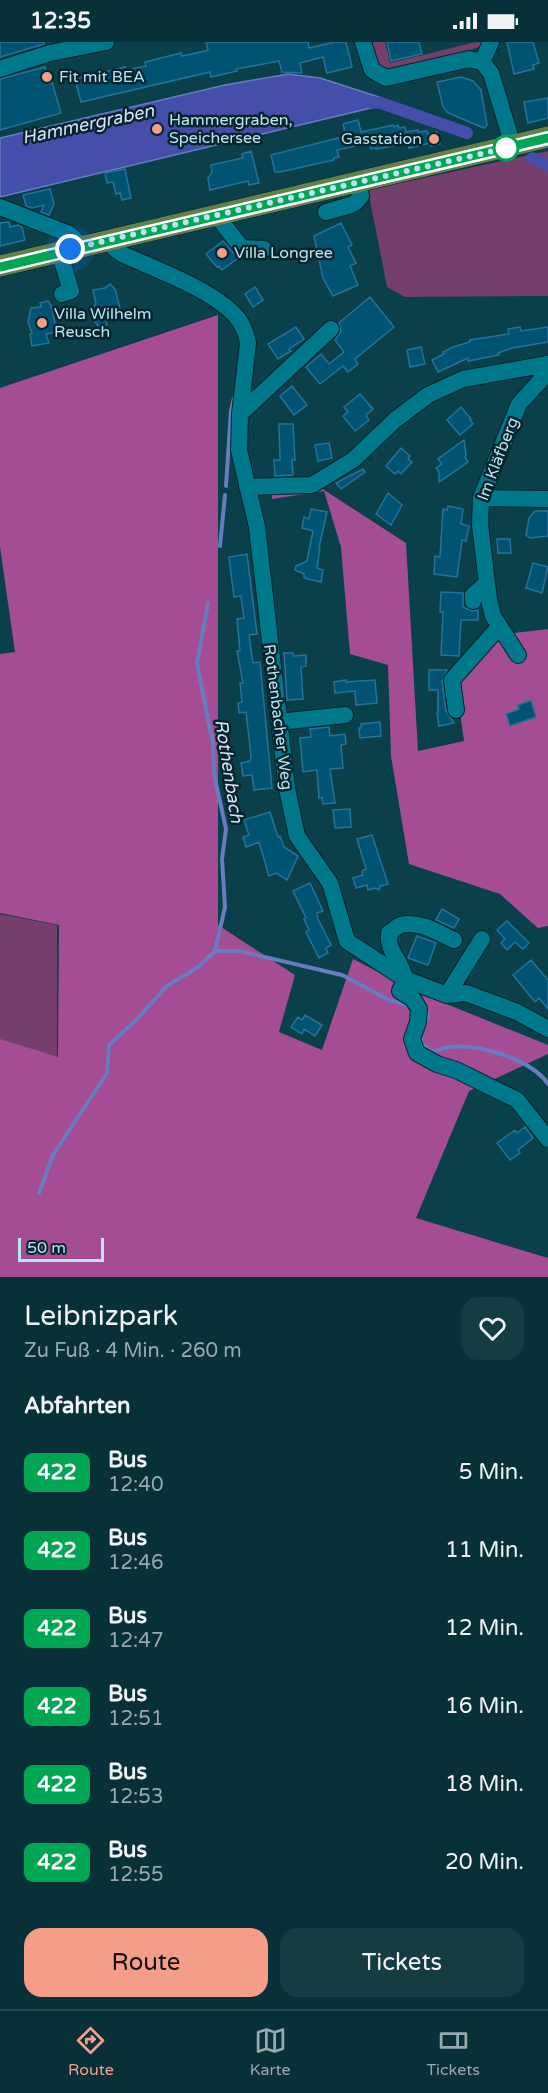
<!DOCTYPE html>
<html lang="de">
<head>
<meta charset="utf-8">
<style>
	:root { --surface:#073038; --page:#153c43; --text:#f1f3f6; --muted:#98a9ae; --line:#284b53; --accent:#f49e89 }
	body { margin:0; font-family:"Varela Round",sans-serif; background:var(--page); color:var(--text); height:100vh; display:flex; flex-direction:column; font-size:22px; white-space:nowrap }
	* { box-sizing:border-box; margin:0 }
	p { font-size:20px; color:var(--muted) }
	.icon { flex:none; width:33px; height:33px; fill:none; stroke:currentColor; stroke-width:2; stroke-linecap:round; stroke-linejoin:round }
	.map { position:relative; height:1235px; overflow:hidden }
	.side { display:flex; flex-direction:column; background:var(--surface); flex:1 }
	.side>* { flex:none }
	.badge { padding:0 12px; border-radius:9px; font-size:21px; line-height:39px }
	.scale { position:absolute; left:18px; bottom:15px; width:86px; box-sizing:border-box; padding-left:6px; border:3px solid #bae5f0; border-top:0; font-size:16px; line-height:21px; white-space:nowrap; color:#bae5f0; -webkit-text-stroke:4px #05242b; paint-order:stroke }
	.you { position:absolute; width:30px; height:30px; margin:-15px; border:4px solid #fff; border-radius:50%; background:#1a73e8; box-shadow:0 0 0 9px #1a73e833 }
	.map>.badge { position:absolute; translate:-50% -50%; box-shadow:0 0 0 3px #fff }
	h2 { padding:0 24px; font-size:22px; line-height:54px }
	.round { display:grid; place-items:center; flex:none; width:63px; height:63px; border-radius:18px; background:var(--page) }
	.headline { display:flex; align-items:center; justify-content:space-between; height:102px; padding:0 24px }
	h1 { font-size:28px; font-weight:600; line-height:45px }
	.cta { display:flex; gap:12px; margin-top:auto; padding:12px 24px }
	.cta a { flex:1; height:69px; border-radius:18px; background:var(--accent); color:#111; font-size:24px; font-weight:600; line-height:69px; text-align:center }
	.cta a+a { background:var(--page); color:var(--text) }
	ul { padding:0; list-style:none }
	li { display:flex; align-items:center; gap:18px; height:78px; padding:0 24px }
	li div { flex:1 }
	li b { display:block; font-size:22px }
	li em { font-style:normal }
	li .badge { min-width:66px; font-weight:700; text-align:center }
	.status { display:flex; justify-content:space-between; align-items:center; height:42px; padding:0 30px; background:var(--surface); direction:ltr }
	.status svg { height:16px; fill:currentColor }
	.tabs { display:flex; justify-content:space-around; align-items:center; height:84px; border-top:2px solid var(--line); background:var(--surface); font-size:16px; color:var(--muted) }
	.tabs a { display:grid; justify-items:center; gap:3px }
	.tabs .active { color:var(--accent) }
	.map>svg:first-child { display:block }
</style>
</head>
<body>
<div class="status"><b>12:35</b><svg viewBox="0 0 49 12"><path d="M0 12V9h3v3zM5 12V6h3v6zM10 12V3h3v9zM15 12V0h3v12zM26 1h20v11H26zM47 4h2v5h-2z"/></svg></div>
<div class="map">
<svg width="548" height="1235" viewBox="0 0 548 1235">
	<rect width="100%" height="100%" fill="#09404a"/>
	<path fill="#743f6a" d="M371,0H385L390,21L476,0H484L479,5L471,8L388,27L382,25L377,17Z
		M548,109V254L405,255L387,245L368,148Z
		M0,872L57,883V1017L0,998Z"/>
	<path fill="#a44d95" d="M218,273V883L295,933L279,990L322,1008L353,917L424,953L548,1003V1012L469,1049L416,1176L548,1216V1235H0V997L58,1015L59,883L0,871V612L15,610L0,505V346Z
		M271,446H321L406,501L418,709L464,699L457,649L458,638L498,593L548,587V884L538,886L500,852L409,822L391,714L388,623L350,612L341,505L324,449L272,457Z"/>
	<path fill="#454fab" stroke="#687cc0" stroke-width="1.5" d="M288,32L320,36L382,56L379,64L0,155V96L225,43Z"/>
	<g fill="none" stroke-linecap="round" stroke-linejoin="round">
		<path stroke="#687cc0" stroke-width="4" d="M226,444L231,369L234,356
			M220,504L225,453
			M208,561L197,621L213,702L214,732L226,787L222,817L225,865L215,909H239L342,933L391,959L409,963
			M424,984L428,975L426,969
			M421,991V1001L432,1010C438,1009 444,1005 450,1005C480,1002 531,1017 548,1042
			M39,1151L53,1113L107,1031L109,1003L137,977L167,944L198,925L215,909"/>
		<path stroke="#454fab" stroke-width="12" d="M366,60L381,61L467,91
			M532,116L548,123"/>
	</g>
	<path fill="#015374" stroke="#277298" stroke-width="1.5" d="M0,0H44V2L0,15Z
		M206,0H308L309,6L335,0H346L352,25L327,31L323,15L300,21L302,31L282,30L279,19L236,27L237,29L211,35L210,30L81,60L75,37L125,25L126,28L146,24L145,20L181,11L182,14L205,9L208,8Z
		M387,0H419L422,12L391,19Z
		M507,0H533L539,21L533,23L534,27L514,32Z
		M45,25L49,42L52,40L61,71L0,88V37Z
		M461,35L473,39L481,48L487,83L484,86L448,71L443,65L437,40Z
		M548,56V76L528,81L524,60Z
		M358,78L361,90L393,83L394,85L398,83L399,86L405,85L406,90L418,88V90L427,89L428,92L437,90L440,102L431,104V101L409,106L408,101L376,107V106L371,107L369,101L337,108L339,115L334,116V118L280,130H275L271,113L346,94L343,82Z
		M251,109L259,141L249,143L248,139L210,148L208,136L212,130L211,123L243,116L242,112Z
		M125,127L131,156L122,158L120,151L116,152L113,140L107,141L105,131Z
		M50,147L54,162L49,173L41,170L44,163L32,166L26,164L23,153Z
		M9,180L10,185L18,183L22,185L25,198L0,204V181Z
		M341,181L352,203L348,205L356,221L350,224L358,243L333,254L323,236L314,194Z
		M223,199L238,216L222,228L219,224L217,225L206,212Z
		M110,242L115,247L122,274L106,277L107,283L98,284L95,280L100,270L93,266L96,262L93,248L105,246Z
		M255,245L263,258L253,265L245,252Z
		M370,255L394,285L355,317L358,322L348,330L343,324L320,342L306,325L321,312L329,322L344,310L335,298L341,289L339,281Z
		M48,259L51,263L57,290L46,292L49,301L32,304L30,292L32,291L28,280L31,266L41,265L40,261Z
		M296,285L304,297L289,307L291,309L278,317L268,302Z
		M520,285L521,289L548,285V300L512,306L498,311L499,313L468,319V316L438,330L432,318L444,312L443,310L453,305L470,300V298L509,292L508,287Z
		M421,305L425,322L410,325L407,308Z
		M292,344L307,363L294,373L280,354Z
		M360,352L373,367L366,373L369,378L355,389L343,374L348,370L344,365Z
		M461,365L471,377L470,378L473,382L460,393L447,378Z
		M279,382H293L295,418H292L293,433L275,434L274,418H280Z
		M464,398L466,413L465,415L468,420L439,440V430L436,426L442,422L438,417Z
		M329,401L332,416L318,419L315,403Z
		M401,406L410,414L408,417L412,420L401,432L398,429L395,432L386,424Z
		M363,427L365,430L341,447L336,441Z
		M388,451L402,463L391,483L376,472Z
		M448,464L463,467L461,482L469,484L466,499L462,498L457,535L434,532L435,514L440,515L443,467L447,468Z
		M311,467L327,470L319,505L320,506L317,526L323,528L321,540L304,536V532L295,528L296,524L307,519L313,489L302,486L304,475L309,477Z
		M535,469H548V494L530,496L526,493L529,476Z
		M497,497H510L511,511H498Z
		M247,512L257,592L249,593L253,621L260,620L272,746L254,748L252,733L243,734L241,721L250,719L251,714L246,670L239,671L238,661L242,660L240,641H243L237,609H240L237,577L244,576L241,554L234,555L229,515Z
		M533,521L548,525L542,551L526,546Z
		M441,550L463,551V565L472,569L478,568V578H461L459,614L441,613L443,570H440Z
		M284,611H293L294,614L306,613V624L301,625L303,657L287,658Z
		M429,628H447L442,639L446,669L454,681L439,684L437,671L438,670V648H429Z
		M346,638V640L375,638L377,661L356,663L355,649L335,651L334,640Z
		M531,658L536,675L510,684L506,672L519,667L518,663Z
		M380,680L381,694L360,696L359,686H361V682Z
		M329,685L330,694L345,692L346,702L341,703L343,726L330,727L335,761L323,762L322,756H319L317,728L303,730L300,696L311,695L310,687Z
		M350,767L351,785L335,786L333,768Z
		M270,770L278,795L280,794L284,805L298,814L287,838L276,831L269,834L259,800L246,805L243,795L249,793L244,778Z
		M372,793L388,842L380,844L379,848L375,846L368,848L367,843L356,846L353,836L363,833L362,829L366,827L357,797Z
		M310,841L323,869L317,871L318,877L331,903L326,906L328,911L319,916L306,890L309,888L304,877L306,876L293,849Z
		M442,867L459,877L454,886L436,878Z
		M507,879L529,901L523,907L515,900L507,908L501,901L505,897L497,888Z
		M417,894L436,901L428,923L408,916Z
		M531,918L548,938V967L539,956L535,960L513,933Z
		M305,973L322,983L315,994L304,987L302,992L291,985L298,975L302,978Z
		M525,1085L533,1096L518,1108L520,1111L510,1118L497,1101L515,1088L517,1091Z"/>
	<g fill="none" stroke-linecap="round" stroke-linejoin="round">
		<g stroke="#05242b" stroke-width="18">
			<path id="minor" d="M363,0L372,28L386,36L469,17L482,20L491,31L513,104
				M482,20L491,0
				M0,27L50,11L106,0
				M0,165L69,192L83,204
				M326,170L351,163L356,160L361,154L358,139
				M216,173L242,206L264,207
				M108,198L114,206L122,212C155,227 210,247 234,272C242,280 246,290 248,301L240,372L239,408L257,485L287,747L297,794L330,841L347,899L405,937L447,953L466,951L517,970L548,987
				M57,211L62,219L71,249L62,252
				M240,372L331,287
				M247,445L312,443L353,418L395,378L428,353L463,337L548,322
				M481,456L548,457
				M473,559V553L487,541
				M518,613L493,574L489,558L480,483L481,456L519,362L548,330
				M456,668L452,638L499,585
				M279,680L345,673
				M405,937L400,949L413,957L419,967L418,980L412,997L417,1011L437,1022L456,1028L517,1058L548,1097
				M405,937C402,918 387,911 389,891C393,889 397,884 401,883C419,878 439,891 454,898
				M447,953L482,897"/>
		</g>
		<g stroke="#05242b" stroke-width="22">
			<path id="major" d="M0,224L548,95"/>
		</g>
		<use href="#minor" stroke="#00788c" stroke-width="16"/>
		<use href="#major" stroke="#60814c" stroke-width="21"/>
	</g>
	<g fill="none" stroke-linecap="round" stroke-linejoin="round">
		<g stroke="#fff" stroke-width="14">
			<path id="line" d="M0,225L548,96"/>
		</g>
		<use href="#line" stroke="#00a651" stroke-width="9"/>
		<path stroke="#bae5f0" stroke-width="6" stroke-dasharray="0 10.8" d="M70,207L506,106"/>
	</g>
	<g fill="#f49e89" stroke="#05242b" stroke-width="2">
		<circle cx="47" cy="35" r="6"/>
		<circle cx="157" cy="87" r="6"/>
		<circle cx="434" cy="97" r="6"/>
		<circle cx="222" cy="211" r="6"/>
		<circle cx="42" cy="281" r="6"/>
	</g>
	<circle fill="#fff" stroke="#00a651" stroke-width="3" cx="506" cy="106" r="12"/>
	<g text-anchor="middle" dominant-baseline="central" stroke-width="5" stroke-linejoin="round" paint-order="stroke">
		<g font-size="16" fill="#bae5f0" stroke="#05242b" text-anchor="start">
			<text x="59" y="35">Fit mit BEA</text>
			<text x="169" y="78">Hammergraben,<tspan x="169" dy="18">Speichersee</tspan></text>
			<text x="422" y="97" text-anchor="end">Gasstation</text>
			<text x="234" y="211">Villa Longree</text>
			<text x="54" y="272">Villa Wilhelm<tspan x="54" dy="18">Reusch</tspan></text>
		</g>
		<g font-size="16" fill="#bae5f0" stroke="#05242b">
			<text transform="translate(498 417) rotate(-69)">Im Kläfberg</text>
			<text transform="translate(278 675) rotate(83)">Rothenbacher Weg</text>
		</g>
		<g font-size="18" font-style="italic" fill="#dae1fa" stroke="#05242b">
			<text transform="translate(88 82) rotate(-12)">Hammergraben</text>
			<text transform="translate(229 729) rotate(81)">Rothenbach</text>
		</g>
	</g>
</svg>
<div class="scale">50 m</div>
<div class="you" style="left:70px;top:207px"></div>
</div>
<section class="side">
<div class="headline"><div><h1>Leibnizpark</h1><p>Zu Fuß · 4 Min. · 260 m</p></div><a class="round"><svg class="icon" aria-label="heart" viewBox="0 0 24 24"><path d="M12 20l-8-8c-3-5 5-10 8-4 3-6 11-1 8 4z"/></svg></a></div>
<h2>Abfahrten</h2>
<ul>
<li><span class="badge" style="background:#00a651;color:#fff">422</span><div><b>Bus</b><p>12:40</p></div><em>5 Min.</em></li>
<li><span class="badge" style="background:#00a651;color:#fff">422</span><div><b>Bus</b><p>12:46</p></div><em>11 Min.</em></li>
<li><span class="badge" style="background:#00a651;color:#fff">422</span><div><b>Bus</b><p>12:47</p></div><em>12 Min.</em></li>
<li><span class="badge" style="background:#00a651;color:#fff">422</span><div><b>Bus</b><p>12:51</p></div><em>16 Min.</em></li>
<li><span class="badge" style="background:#00a651;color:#fff">422</span><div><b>Bus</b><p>12:53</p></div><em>18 Min.</em></li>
<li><span class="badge" style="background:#00a651;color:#fff">422</span><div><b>Bus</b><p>12:55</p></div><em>20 Min.</em></li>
</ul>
<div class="cta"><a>Route</a><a>Tickets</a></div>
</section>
<nav class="tabs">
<a class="active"><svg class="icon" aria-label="directions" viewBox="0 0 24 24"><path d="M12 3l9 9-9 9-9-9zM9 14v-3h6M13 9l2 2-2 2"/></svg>Route</a>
<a><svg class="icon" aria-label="map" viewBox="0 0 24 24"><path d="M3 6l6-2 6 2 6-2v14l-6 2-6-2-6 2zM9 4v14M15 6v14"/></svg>Karte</a>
<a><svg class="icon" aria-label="tickets" viewBox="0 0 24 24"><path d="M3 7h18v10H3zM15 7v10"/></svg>Tickets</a>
</nav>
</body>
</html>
